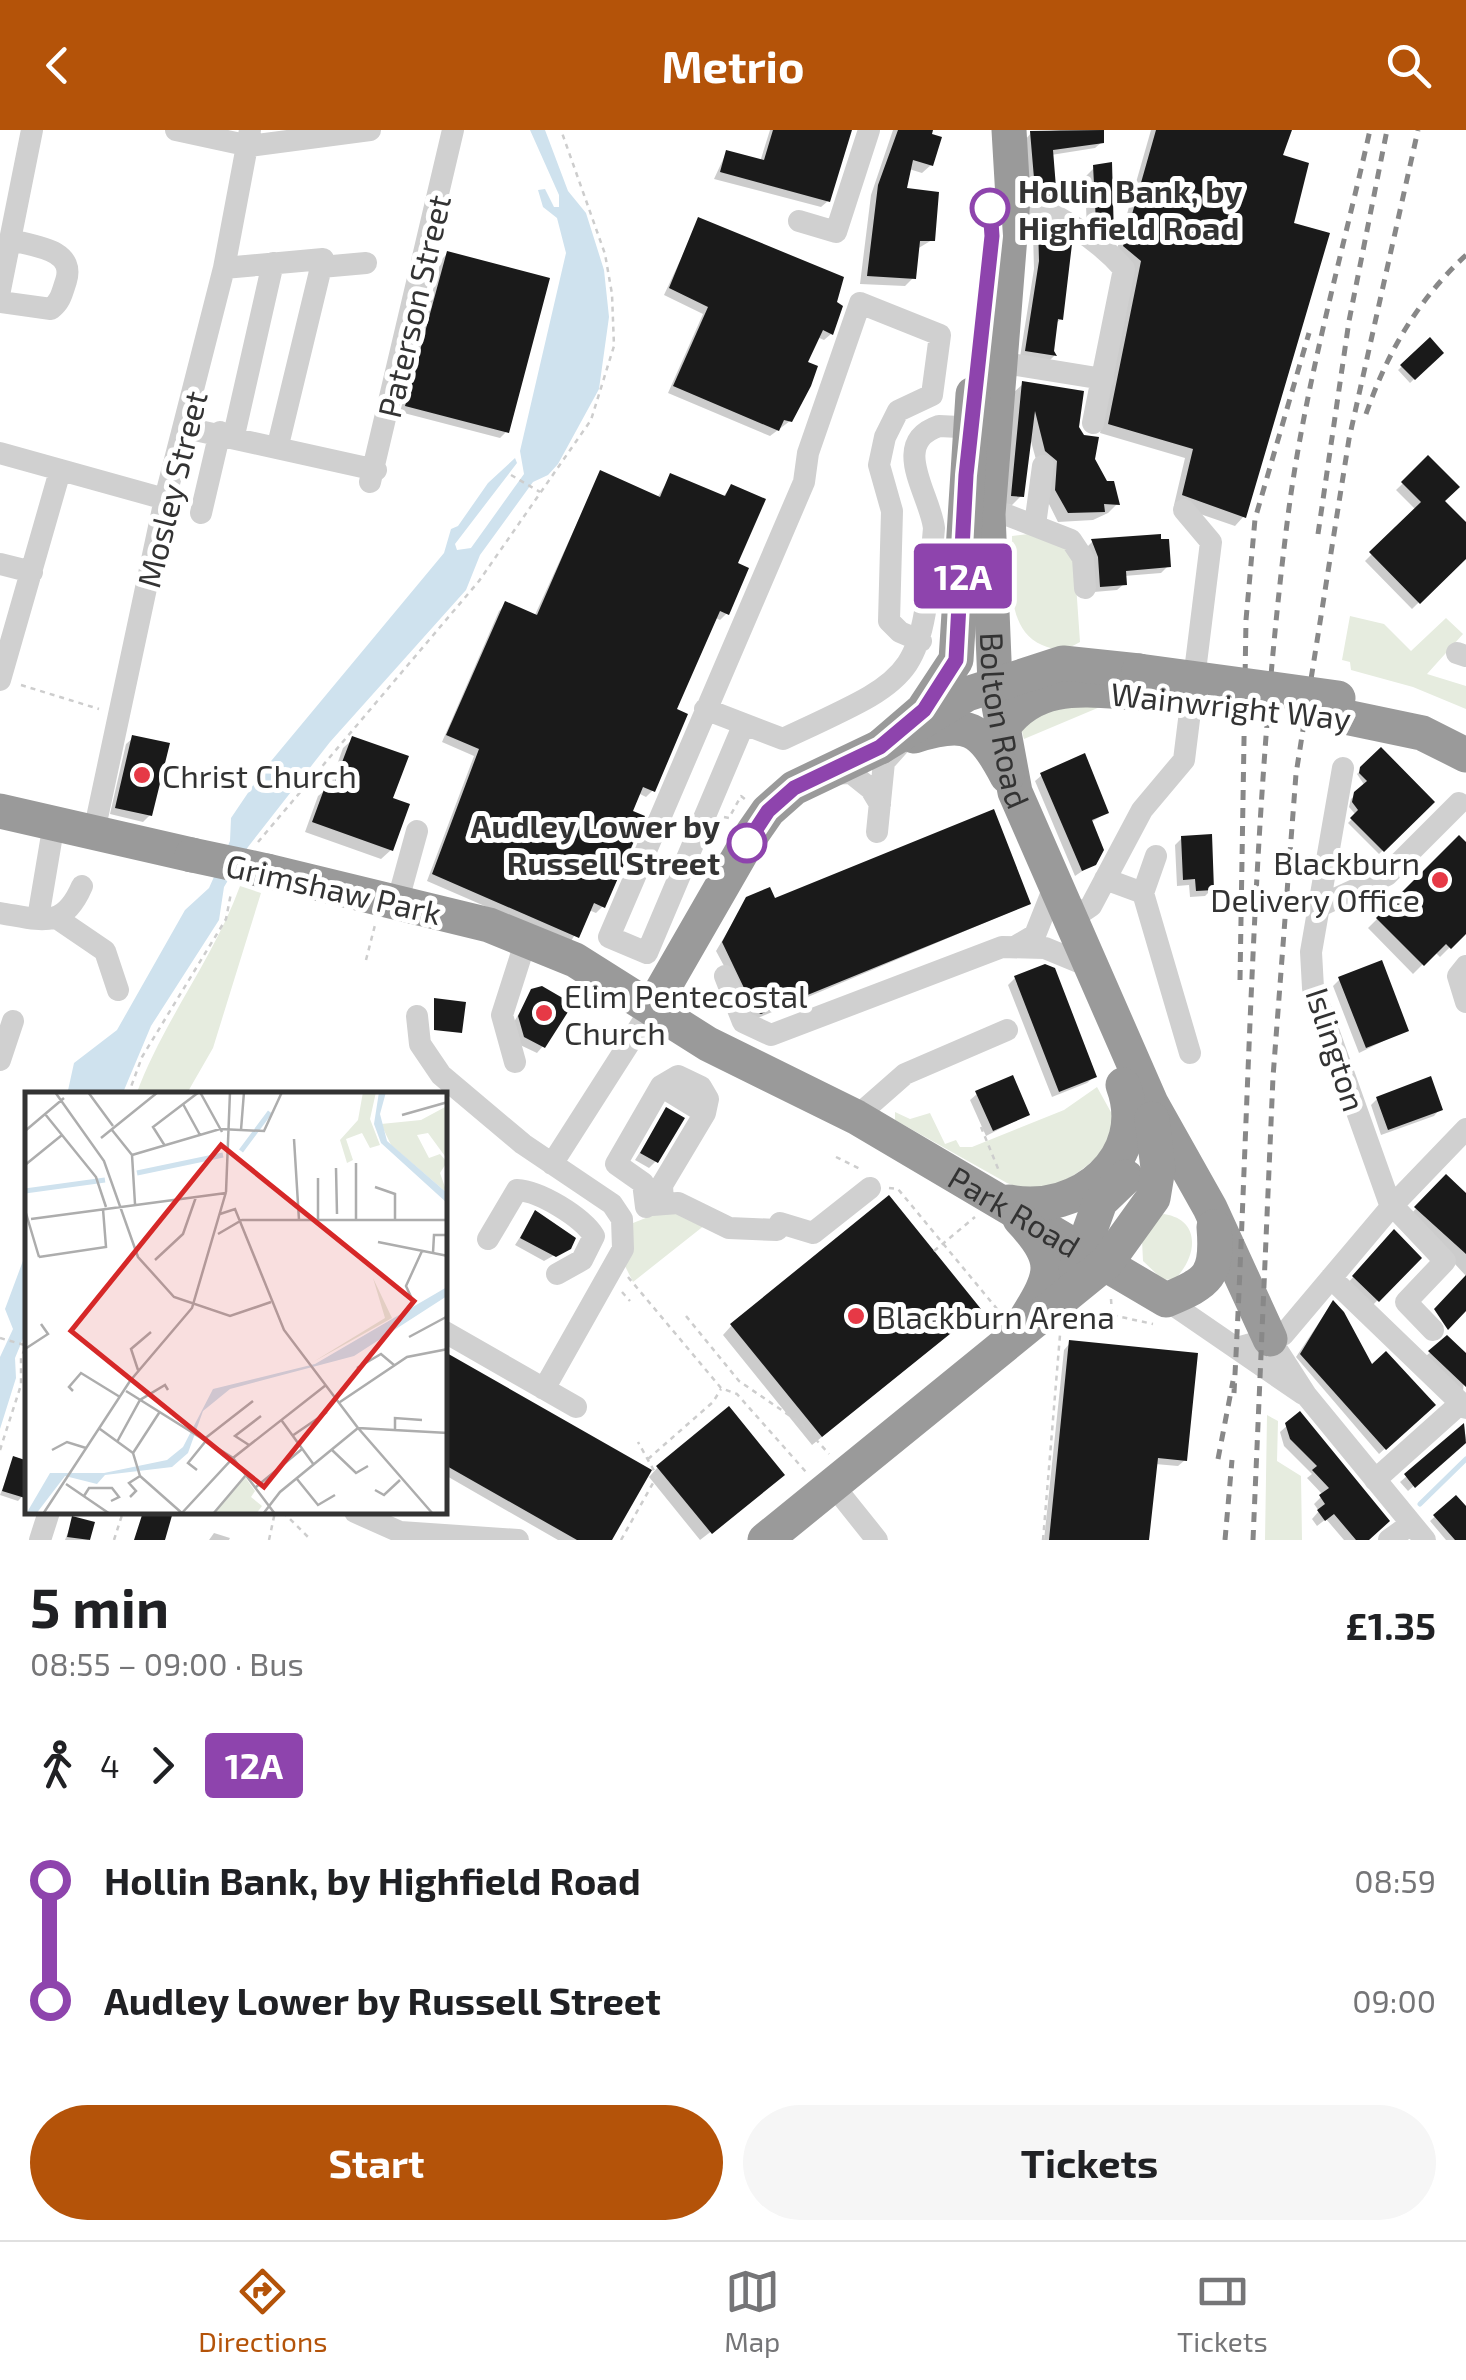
<!DOCTYPE html>
<html lang="en">
<head>
<meta charset="utf-8">
<style>
	:root { --surface:#fff; --page:#f6f6f6; --text:#202124; --muted:#757577; --line:#e0e0e0; --accent:#b45309 }
	body { margin:0; font-family:"Exo 2",sans-serif; background:var(--page); color:var(--text); height:100vh; display:flex; flex-direction:column; font-size:38px; white-space:nowrap }
	* { box-sizing:border-box; margin:0 }
	p { font-size:32px; color:var(--muted) }
	.icon { flex:none; width:55px; height:55px; fill:none; stroke:currentColor; stroke-width:2; stroke-linecap:round; stroke-linejoin:round }
	.map { position:relative; height:1410px; overflow:hidden }
	.panel { display:flex; flex-direction:column; background:var(--surface); flex:1 }
	.panel>* { flex:none }
	.badge { padding:0 20px; border-radius:8px; font-size:35px; line-height:65px }
	.map>.badge { position:absolute; translate:-50% -50%; box-shadow:0 0 0 5px #fff }
	.legs { display:flex; align-items:center; gap:15px; height:110px; padding:0 30px; font-size:32px }
	.legs p { margin-inline-start:auto }
	.headline { display:flex; align-items:center; justify-content:space-between; height:170px; padding:0 30px }
	h1 { font-size:55px; font-weight:700; line-height:75px }
	.cta { display:flex; gap:20px; margin-top:auto; padding:20px 30px }
	.cta a { flex:1; height:115px; border-radius:60px; background:var(--accent); color:#fff; font-size:40px; font-weight:700; line-height:115px; text-align:center }
	.cta a+a { background:var(--page); color:var(--text) }
	ul { padding:0 30px; list-style:none }
	li { display:flex; align-items:center; gap:35px; height:120px; font-size:38px }
	li i { display:grid; place-items:center; width:15px; height:100%; margin:0 12px; background:currentColor }
	li i::after { content:''; width:25px; height:25px; margin:-12px; border:8px solid; border-radius:50%; background:var(--surface) }
	li p { margin-inline-start:auto }
	li:first-child i { background:linear-gradient(#0000 50%,currentColor 0) }
	li:last-child i { background:linear-gradient(currentColor 50%,#0000 0) }
	header { display:flex; justify-content:space-between; align-items:center; height:130px; padding:0 30px; background:var(--accent); color:#fff; font-size:45px; font-weight:700 }
	.tab-bar { display:flex; justify-content:space-around; align-items:center; height:140px; border-top:2px solid var(--line); background:var(--surface); font-size:28px; color:var(--muted) }
	.tab-bar a { display:grid; justify-items:center; gap:5px }
	.tab-bar .current { color:var(--accent) }
	.map>svg:first-child { display:block }
</style>
</head>
<body>
<header><svg class="icon" aria-label="back" viewBox="0 0 24 24"><path d="M15 5l-7 7 7 7"/></svg>Metrio<svg class="icon" aria-label="search" viewBox="0 0 24 24"><circle cx="10" cy="10" r="6"/><path d="M15 15l6 6"/></svg></header>
<div class="map">
<svg width="1466" height="1410" viewBox="0 0 1466 1410">
	<rect width="100%" height="100%" fill="#fff"/>
	<path fill="#e6ecdf" d="M1029,404L1065,414L1074,425L1080,512C1067,520 1056,521 1042,515C1003,498 1013,442 1012,406Z
		M1350,486L1384,494L1411,521L1446,488L1463,504L1427,544L1466,556V579L1413,557L1351,540L1350,532L1342,530Z
		M1042,573L1100,577L1024,609L1021,598Z
		M240,756L261,763L213,918L186,965H136C163,891 213,830 240,756Z
		M1097,957L1112,984L1110,1015C1081,1043 1049,1070 1007,1053L895,990V982L910,989L930,983L945,1014L956,1010L960,1017H972L1064,980Z
		M676,1076L710,1091L633,1152L624,1134L633,1093Z
		M1164,1084C1202,1090 1197,1127 1175,1149L1163,1150L1143,1131L1142,1110L1154,1088Z
		M1267,1285L1278,1291L1277,1331L1301,1346L1302,1410H1265Z"/>
	<path fill="#cfe2ee" d="M530,0H545L568,61L586,83L604,140L609,187L599,259L558,334L548,345L533,352L480,425L466,460L330,612L248,717L224,757L219,790L151,896L122,965H67L74,933L117,900L185,780L209,758L230,711L231,688L262,642L444,423L451,399L458,396L488,353L515,328L517,333L455,414L457,420L471,418L524,344L520,321L566,123L557,88L543,77L538,60L545,59L554,77H559V65Z
		M27,1120V1199L15,1228L16,1248L0,1299V1227L13,1199L5,1179Z"/>
	<path fill="#0003" d="M770,0H848L828,71L821,77L714,49L726,23L760,32Z
		M893,0H930L931,35L922,43L909,39L904,60L932,110L917,119L914,147L905,156L860,154L871,65Z
		M1060,0H1101L1102,12L1095,18L1051,25L1057,65L1048,75L1030,67L1025,10L1031,3Z
		M1151,0H1289L1280,27L1290,94L1244,386L1235,396L1174,375L1185,328L1100,303L1133,141L1115,126Z
		M1110,35L1112,107L1103,116L1087,103L1085,47L1094,38Z
		M699,90L831,204L824,210L817,207L805,233L790,291L770,306L668,263L703,184L664,165Z
		M1039,97L1061,189L1055,194L1054,226L1049,231L1020,227L1034,139L1033,103Z
		M447,124L506,302L500,308L400,282L441,130Z
		M1430,211L1441,223L1410,253L1398,240Z
		M1023,254L1076,297L1117,374L1108,383L1093,390L1058,392L1047,370L1029,304L1021,366L1012,375L1003,374L1013,263Z
		M1428,329L1442,372L1466,396V426L1412,479L1365,431L1416,380L1396,360Z
		M600,343L657,368L671,346L722,368L731,357L735,434L727,483L720,490L714,487L674,580L653,660L646,667L638,663L602,777L596,783L589,780L570,813L427,751L474,626L442,612L499,481L506,474L534,487Z
		M1158,406L1168,436L1161,443L1124,446V454L1117,460L1094,462L1086,418L1092,412Z
		M133,608L150,685L143,692L110,684L126,614Z
		M353,609L390,670L391,720L381,729L305,702L318,666L329,657L343,618Z
		M1381,621L1432,672L1379,724L1348,693L1356,685L1349,677L1351,669L1365,656L1357,644Z
		M1042,645L1106,683L1090,693L1094,733L1075,746L1035,651Z
		M1182,708L1212,759L1205,766L1190,767L1189,755L1177,756L1175,715Z
		M1459,708L1466,715V801L1440,827L1435,822L1413,844L1368,798Z
		M747,769L774,771H1029L1022,777L753,890L716,821Z
		M1015,848L1094,947L1087,953L1052,967L1008,855Z
		M1340,849L1406,900L1359,923L1333,856Z
		M533,861L543,916L537,923L518,914L512,895Z
		M977,964L1027,985L986,1006L970,970Z
		M1377,969L1440,979L1434,986L1381,1005L1371,975Z
		M667,980L656,1031L649,1038L635,1030Z
		M1446,1047L1466,1068V1146L1410,1085Z
		M535,1084L567,1118L544,1131L515,1115Z
		M1387,1109L1418,1128L1371,1177L1347,1154Z
		M1328,1179L1371,1238L1433,1275L1379,1324L1296,1227Z
		M969,1188L812,1315L723,1205L732,1195Z
		M1447,1208L1466,1226L1463,1262L1426,1226Z
		M1070,1213L1185,1330L1178,1336L1155,1334L1147,1410H1044L1064,1220Z
		M445,1225L609,1410H558L445,1345Z
		M1299,1285L1366,1410H1344L1326,1389L1317,1396L1312,1389L1319,1381L1314,1374L1323,1365L1307,1348L1312,1344L1284,1316L1280,1302Z
		M1464,1296L1466,1310L1408,1361L1400,1352Z
		M14,1329L28,1333V1360L18,1371L0,1365Z
		M658,1337L773,1354L700,1410L649,1347Z
		M1455,1368L1466,1378V1410H1446L1430,1391Z
		M73,1389L92,1394L88,1410H65Z
		M214,1403L230,1408L229,1410H209Z"/>
	<g fill="none" stroke-linecap="round" stroke-linejoin="round">
		<path stroke="#cfe2ee" stroke-width="5" d="M1420,1374L1466,1329"/>
	</g>
	<path fill="#1a1a1a" d="M773,0H852L830,72L720,42L726,20L764,30Z
		M898,0H933L932,4L942,7L933,36L913,30L907,58L939,62L935,111H920L916,149L867,146L878,55Z
		M1104,0V13L1053,20L1057,70L1035,60L1030,1Z
		M1156,0H1292L1283,25L1309,33L1294,93L1330,103L1246,388L1182,365L1193,319L1108,294L1141,131L1123,116Z
		M1112,32L1114,108L1096,93L1093,35Z
		M698,87L844,147L837,172L843,176L833,205L823,200L808,232L818,236L811,256L792,292L784,290L779,301L673,256L708,177L669,158Z
		M1038,94L1072,114L1063,190L1058,189L1054,221L1057,226L1025,221L1039,131Z
		M447,121L550,148L509,303L405,276Z
		M1430,207L1444,223L1415,250L1400,235Z
		M1022,251L1084,261L1079,297L1084,305L1099,307L1095,329L1107,351H1114L1120,375L1104,374L1105,382L1068,383L1055,360L1057,331L1045,321L1035,281L1024,367L1011,366Z
		M1428,325L1460,357L1445,371L1466,392V429L1420,474L1369,422L1421,372L1401,352Z
		M600,340L660,367L670,343L725,366L731,354L766,369L738,433L749,438L729,485L720,481L677,579L688,584L655,662L643,657L633,681L645,686L605,778L594,773L579,808L432,744L479,619L446,605L505,471L537,485Z
		M1161,404V409H1169L1171,437L1126,441L1127,455L1100,457L1098,427L1091,409Z
		M132,605L170,613L152,686L115,678Z
		M352,606L409,626L393,668L410,674L393,721L312,692L326,654L333,656Z
		M1381,617L1435,672L1384,722L1350,688L1358,680L1352,672L1354,662L1367,651L1359,643L1360,637Z
		M1085,623L1109,683L1092,690L1104,720L1096,735L1082,741L1040,643Z
		M994,679L1031,774L761,884L755,881L722,812L746,767L770,757L775,768Z
		M1212,704L1214,760L1196,761L1195,749L1183,750L1181,706Z
		M1459,705L1466,712V804L1451,819L1446,814L1424,836L1376,788Z
		M1382,830L1409,901L1366,918L1338,847Z
		M1045,834L1055,838L1097,947L1059,962L1014,846Z
		M542,856L573,874L545,918L524,907L518,886L531,859Z
		M434,868L466,872L462,903L434,900Z
		M1013,945L1030,985L993,1001L975,961Z
		M1431,946L1443,980L1388,1000L1376,967Z
		M666,977L685,988L658,1033L640,1023Z
		M1446,1044L1466,1063V1124L1414,1077Z
		M889,1065L981,1179L822,1307L730,1194Z
		M535,1080L576,1108L571,1119L556,1127L520,1108Z
		M1394,1099L1422,1128L1379,1172L1352,1146Z
		M1466,1145V1181L1448,1200L1434,1179Z
		M1333,1170L1344,1182L1372,1234L1386,1221L1436,1275L1386,1320L1300,1224Z
		M1447,1205L1466,1223V1257L1428,1221Z
		M1069,1210L1198,1223L1187,1331L1158,1328L1149,1410H1049Z
		M445,1222L652,1340L612,1410H577L445,1335Z
		M729,1276L785,1345L712,1404L656,1336Z
		M1300,1281L1390,1391L1369,1410H1356L1334,1384L1325,1391L1317,1380L1325,1374L1319,1365L1329,1358L1312,1340L1317,1336L1290,1309L1285,1293Z
		M1464,1293L1466,1313L1415,1358L1404,1344Z
		M13,1326L28,1331L25,1368L2,1361Z
		M1456,1365L1466,1376V1410H1455L1433,1385Z
		M143,1382H173L165,1410H134Z
		M72,1386L95,1392L90,1410L67,1407Z"/>
	<g fill="none" stroke-linecap="round" stroke-linejoin="round">
		<path stroke="#cdcdcd" stroke-width="2.5" stroke-dasharray="5 5" stroke-linecap="butt" d="M511,345L540,362
			M21,555L99,579
			M724,687L729,688L741,666L746,670
			M258,712L479,451L591,290L614,216L612,164L605,124L561,0
			M366,830L375,795
			M128,965L142,927L226,789L231,763
			M981,997L999,1041
			M836,1027L862,1040
			M889,1058L898,1059L1002,1185
			M934,1121L975,1087
			M628,1147L721,1258L737,1264L806,1342
			M622,1162L630,1171
			M1111,1169L1112,1184
			M686,1186L739,1251L802,1294L829,1324
			M1066,1199H1085L1112,1185L1153,1194
			M0,1320L21,1255V1228L28,1211
			M648,1329L713,1272L721,1259
			M283,1382L311,1410
			M114,1410L123,1382
			M269,1410L275,1382
			M621,1410L657,1346L638,1312
			M1043,1410L1060,1205"/>
		<path stroke="#d0d0d0" stroke-width="22" d="M176,0L250,16L370,0
			M1013,68C1053,80 1097,108 1124,139L1093,293
			M799,91L836,102L869,0
			M321,137L366,133
			M224,138L323,129L278,315
			M0,160L32,0
			M0,172L51,179C61,171 62,163 66,151C76,119 33,116 11,110
			M998,232L1103,249
			M186,298L376,340
			M234,305L273,133
			M0,323L165,369
			M370,352L453,0
			M989,378L1071,410L1083,428L1085,458
			M201,383L220,302
			M1035,395L1043,336
			M0,434L32,442
			M1457,523L1466,526
			M0,550L60,341
			M705,579L783,609C920,545 921,551 934,398C930,364 889,313 939,296L980,298
			M743,596L647,823L609,807L804,352L808,323L860,173L940,205L932,265L898,281L885,307L879,335L892,381L889,491L900,502L921,511
			M1343,638L1311,822L1313,858L1391,1077
			M828,644L851,643L871,659L880,674
			M94,702L165,369L224,138L250,0
			M877,702L884,632L901,613
			M1105,749L1143,763L1190,923
			M1143,763L1156,726
			M398,770L417,701
			M1322,775L1387,745L1459,673
			M0,783C42,790 63,800 82,756
			M38,788L54,693
			M58,789L105,821L118,860
			M1072,789L1091,776L1142,680L1184,630L1211,412L1184,380
			M1018,815L1035,805L1056,752
			M1466,836L1458,846L1466,872
			M725,846L743,892L771,905L1002,817L1045,818L1091,837
			M417,886L420,914L441,945L523,1014L612,1074L622,1089L623,1119L544,1259
			M0,930L13,891
			M515,932L502,885L526,810
			M661,956L705,983
			M856,987L905,944L1007,900
			M552,1034L653,876
			M652,1075L678,1073L729,1098L777,1100
			M1393,1076L1445,1131L1406,1172L1433,1200
			M646,1077L643,1053L616,1034L661,956L678,946L701,957L708,969L705,983L662,1055L663,1073
			M780,1093L813,1103L870,1058
			M488,1109L517,1060C540,1061 582,1087 594,1106L582,1130L557,1144
			M1331,1148L1466,1278
			M1166,1170L1303,1264
			M445,1202L576,1277
			M1270,1209L1306,1265L1425,1410
			M1240,1217L1283,1205L1391,1077L1466,999
			M1375,1350L1461,1273
			M833,1355L877,1410
			M355,1382L400,1402L518,1410
			M40,1410L49,1382
			M1389,1410L1411,1394"/>
		<g stroke="#9a9a9a" stroke-width="35">
			<path id="s1" d="M1009,0L1013,68L988,384L995,554L1015,662L1151,973L1210,1078L1270,1209"/>
			<path d="M1336,585L1422,603L1466,625"/>
			<path d="M1003,597C1037,550 1087,560 1138,563"/>
			<path d="M914,606C968,589 981,597 1007,646"/>
			<path d="M880,617L923,580L956,530L973,264"/>
			<path d="M0,681L192,725"/>
			<path id="s2" d="M267,741L489,795L575,830L708,914L856,987L1166,1170C1209,1152 1218,1146 1214,1097"/>
			<path d="M653,876L752,704L768,681L794,658L880,617L967,564L1063,533L1139,541"/>
			<path d="M1009,1072C1079,1086 1150,1027 1123,955"/>
			<path d="M1020,1089C1059,1130 1054,1144 1025,1190"/>
			<path d="M1076,1139L1100,1072L1126,1047"/>
			<path d="M765,1410L1107,1132L1153,1068L1158,1038L1152,989"/>
		</g>
		<path stroke="#888" stroke-width="5" stroke-dasharray="10 8" stroke-linecap="butt" d="M1366,284C1388,221 1417,171 1466,125
			M1318,404L1349,191L1387,0
			M1240,850L1246,490L1255,389L1309,203
			M1234,1263C1250,968 1251,671 1289,378C1306,251 1342,125 1370,0
			M1218,1329L1233,1251
			M1225,1410L1232,1330
			M1253,1410L1273,947L1296,644L1349,309L1418,0"/>
		<path stroke="#cdcdcd" stroke-width="2.5" stroke-dasharray="5 5" stroke-linecap="butt" d="M0,1208L28,1216"/>
		<path stroke="#9a9a9a" stroke-width="35" d="M1139,541L1338,568
			M192,725L267,741"/>
	</g>
	<g fill="none" stroke-linecap="round" stroke-linejoin="round">
		<g stroke="#fff" stroke-width="22">
			<path id="line-1" d="M747,713L768,681L794,658L880,617L924,580L956,530L966,345L992,106L990,78"/>
		</g>
		<use href="#line-1" stroke="#8e44ad" stroke-width="15"/>
	</g>
	<g fill="#fff" stroke="#8e44ad" stroke-width="5">
		<circle cx="990" cy="78" r="18"/>
		<circle cx="747" cy="713" r="18"/>
	</g>
	<g fill="#e63946" stroke="#fff" stroke-width="4">
		<circle cx="142" cy="645" r="10"/>
		<circle cx="1440" cy="750" r="10"/>
		<circle cx="544" cy="883" r="10"/>
		<circle cx="856" cy="1186" r="10"/>
	</g>
	<g text-anchor="middle" dominant-baseline="central" stroke-width="10" stroke-linejoin="round" paint-order="stroke">
		<g font-size="32" font-weight="bold" fill="#333" stroke="#fff" text-anchor="start">
			<text x="1018" y="60">Hollin Bank, by<tspan x="1018" dy="37">Highfield Road</tspan></text>
			<text x="720" y="695" text-anchor="end">Audley Lower by<tspan x="720" dy="37">Russell Street</tspan></text>
		</g>
		<g font-size="32" fill="#333" stroke="#fff">
			<text transform="translate(413 176) rotate(-77)">Paterson Street</text>
			<text transform="translate(171 359) rotate(-76)">Mosley Street</text>
			<text transform="translate(1231 575) rotate(6)">Wainwright Way</text>
			<text stroke="none"><textPath href="#s1" startOffset="592">Bolton Road</textPath></text>
			<text transform="translate(334 758) rotate(13)">Grimshaw Park</text>
			<text transform="translate(1337 919) rotate(72)">Islington</text>
			<text stroke="none"><textPath href="#s2" startOffset="828">Park Road</textPath></text>
		</g>
		<g font-size="32" fill="#333" stroke="#fff" text-anchor="start">
			<text x="162" y="645">Christ Church</text>
			<text x="1420" y="732" text-anchor="end">Blackburn<tspan x="1420" dy="37">Delivery Office</tspan></text>
			<text x="564" y="865">Elim Pentecostal<tspan x="564" dy="37">Church</tspan></text>
			<text x="876" y="1186">Blackburn Arena</text>
		</g>
	</g>
	<g transform="translate(25 962)">
		<rect width="422" height="422" fill="#fff"/>
		<path d="M338,0H351L345,27L355,53L345,56L337,41L321,47L328,68L322,71L315,48L333,28ZM422,14V67L403,41L392,43L404,66L415,62L422,70L415,81L422,101L366,53L356,32L396,28ZM348,186L367,226L288,270L360,226ZM220,385L230,399L226,405L237,414L231,422H189Z" fill="#e6ecdf"/>
		<path d="M354,0H361L355,22L362,49L422,101V111L356,51L349,32ZM422,195V204L329,264L205,297L178,319L163,361L147,375L80,383L72,392L40,384L11,422H1L25,381H79L142,368L158,355L188,297L290,272Z" fill="#cfe2ee"/>
		<path fill="none" stroke="#cfe2ee" stroke-width="5" d="M216,59L245,20M112,81L198,63M0,99L80,88"/>
		<path fill="none" stroke="#adadad" stroke-width="2.5" d="M30,0L79,69L113,165L149,205L205,224L246,210M63,0L88,34M175,0L197,40M158,12L175,43M20,22L71,85L81,115M377,23L423,10M87,38L107,63L110,112M216,38L219,0M0,39L39,6M76,46L133,0M269,47L274,128M140,54L128,35L174,0M107,63L195,37L239,39L257,0M0,73L37,43M311,76L312,122M350,95L370,102V128M201,100L205,0M0,118L14,165M195,122L210,117L259,238L333,336L423,341M6,127L201,101M293,128V86M331,128V71M193,142L217,128H423M353,150L423,164M408,161L409,143H423M14,165L81,155L78,117M130,168L158,142L171,105M387,207L381,194L397,159M384,245L423,224M0,257L23,242L16,232M332,276L356,262L369,273M113,278L106,257L126,240M48,299L44,295L56,281L95,305M101,299L208,366L250,422M315,310L382,265L423,257M257,329L289,373M75,337L108,361L115,384L158,422M370,337V326L397,328M267,344L302,320M178,348L228,309M92,350L115,308L140,293L143,298M224,353L210,344L236,324M27,358L42,350L61,356M307,358L331,381L343,374M108,361L134,321M172,378L163,371L180,350M272,387L293,413L310,403M41,392L85,422M231,395L277,357M350,398L359,403L375,388M59,404L64,396H87L94,405L86,409M105,405L111,399L104,391L115,384M18,422L105,289L167,216L201,100M156,422L208,366L301,293M188,422L221,383M238,422L255,400L333,336L408,422"/>
		<path fill="#d62828" fill-opacity="0.15" stroke="#d62828" stroke-width="5" d="M196,53L389,209L239,395L46,239Z"/>
		<rect width="422" height="422" fill="none" stroke="#333" stroke-width="5"/>
	</g>
</svg>
<b class="badge" style="left:963px;top:446px;background:#8e44ad;color:#fff">12A</b>
</div>
<section class="panel">
<div class="headline"><div><h1>5 min</h1><p>08:55 – 09:00 · Bus</p></div><b>£1.35</b></div>
<div class="legs"><svg class="icon" aria-label="walk" viewBox="0 0 24 24"><circle cx="13" cy="4" r="2"/><path d="M13 8l-2 6 4 7M11 14l-3 7M7 12l3-4h3l4 4"/></svg>4<svg class="icon" aria-label="forward" viewBox="0 0 24 24"><path d="M9 5l7 7-7 7"/></svg><b class="badge" style="background:#8e44ad;color:#fff">12A</b></div>
<ul>
<li><i style="color:#8e44ad"></i><b>Hollin Bank, by Highfield Road</b><p>08:59</p></li>
<li><i style="color:#8e44ad"></i><b>Audley Lower by Russell Street</b><p>09:00</p></li>
</ul>
<div class="cta"><a>Start</a><a>Tickets</a></div>
</section>
<nav class="tab-bar">
<a class="current"><svg class="icon" aria-label="directions" viewBox="0 0 24 24"><path d="M12 3l9 9-9 9-9-9zM9 14v-3h6M13 9l2 2-2 2"/></svg>Directions</a>
<a><svg class="icon" aria-label="map" viewBox="0 0 24 24"><path d="M3 6l6-2 6 2 6-2v14l-6 2-6-2-6 2zM9 4v14M15 6v14"/></svg>Map</a>
<a><svg class="icon" aria-label="tickets" viewBox="0 0 24 24"><path d="M3 7h18v10H3zM15 7v10"/></svg>Tickets</a>
</nav>
</body>
</html>
